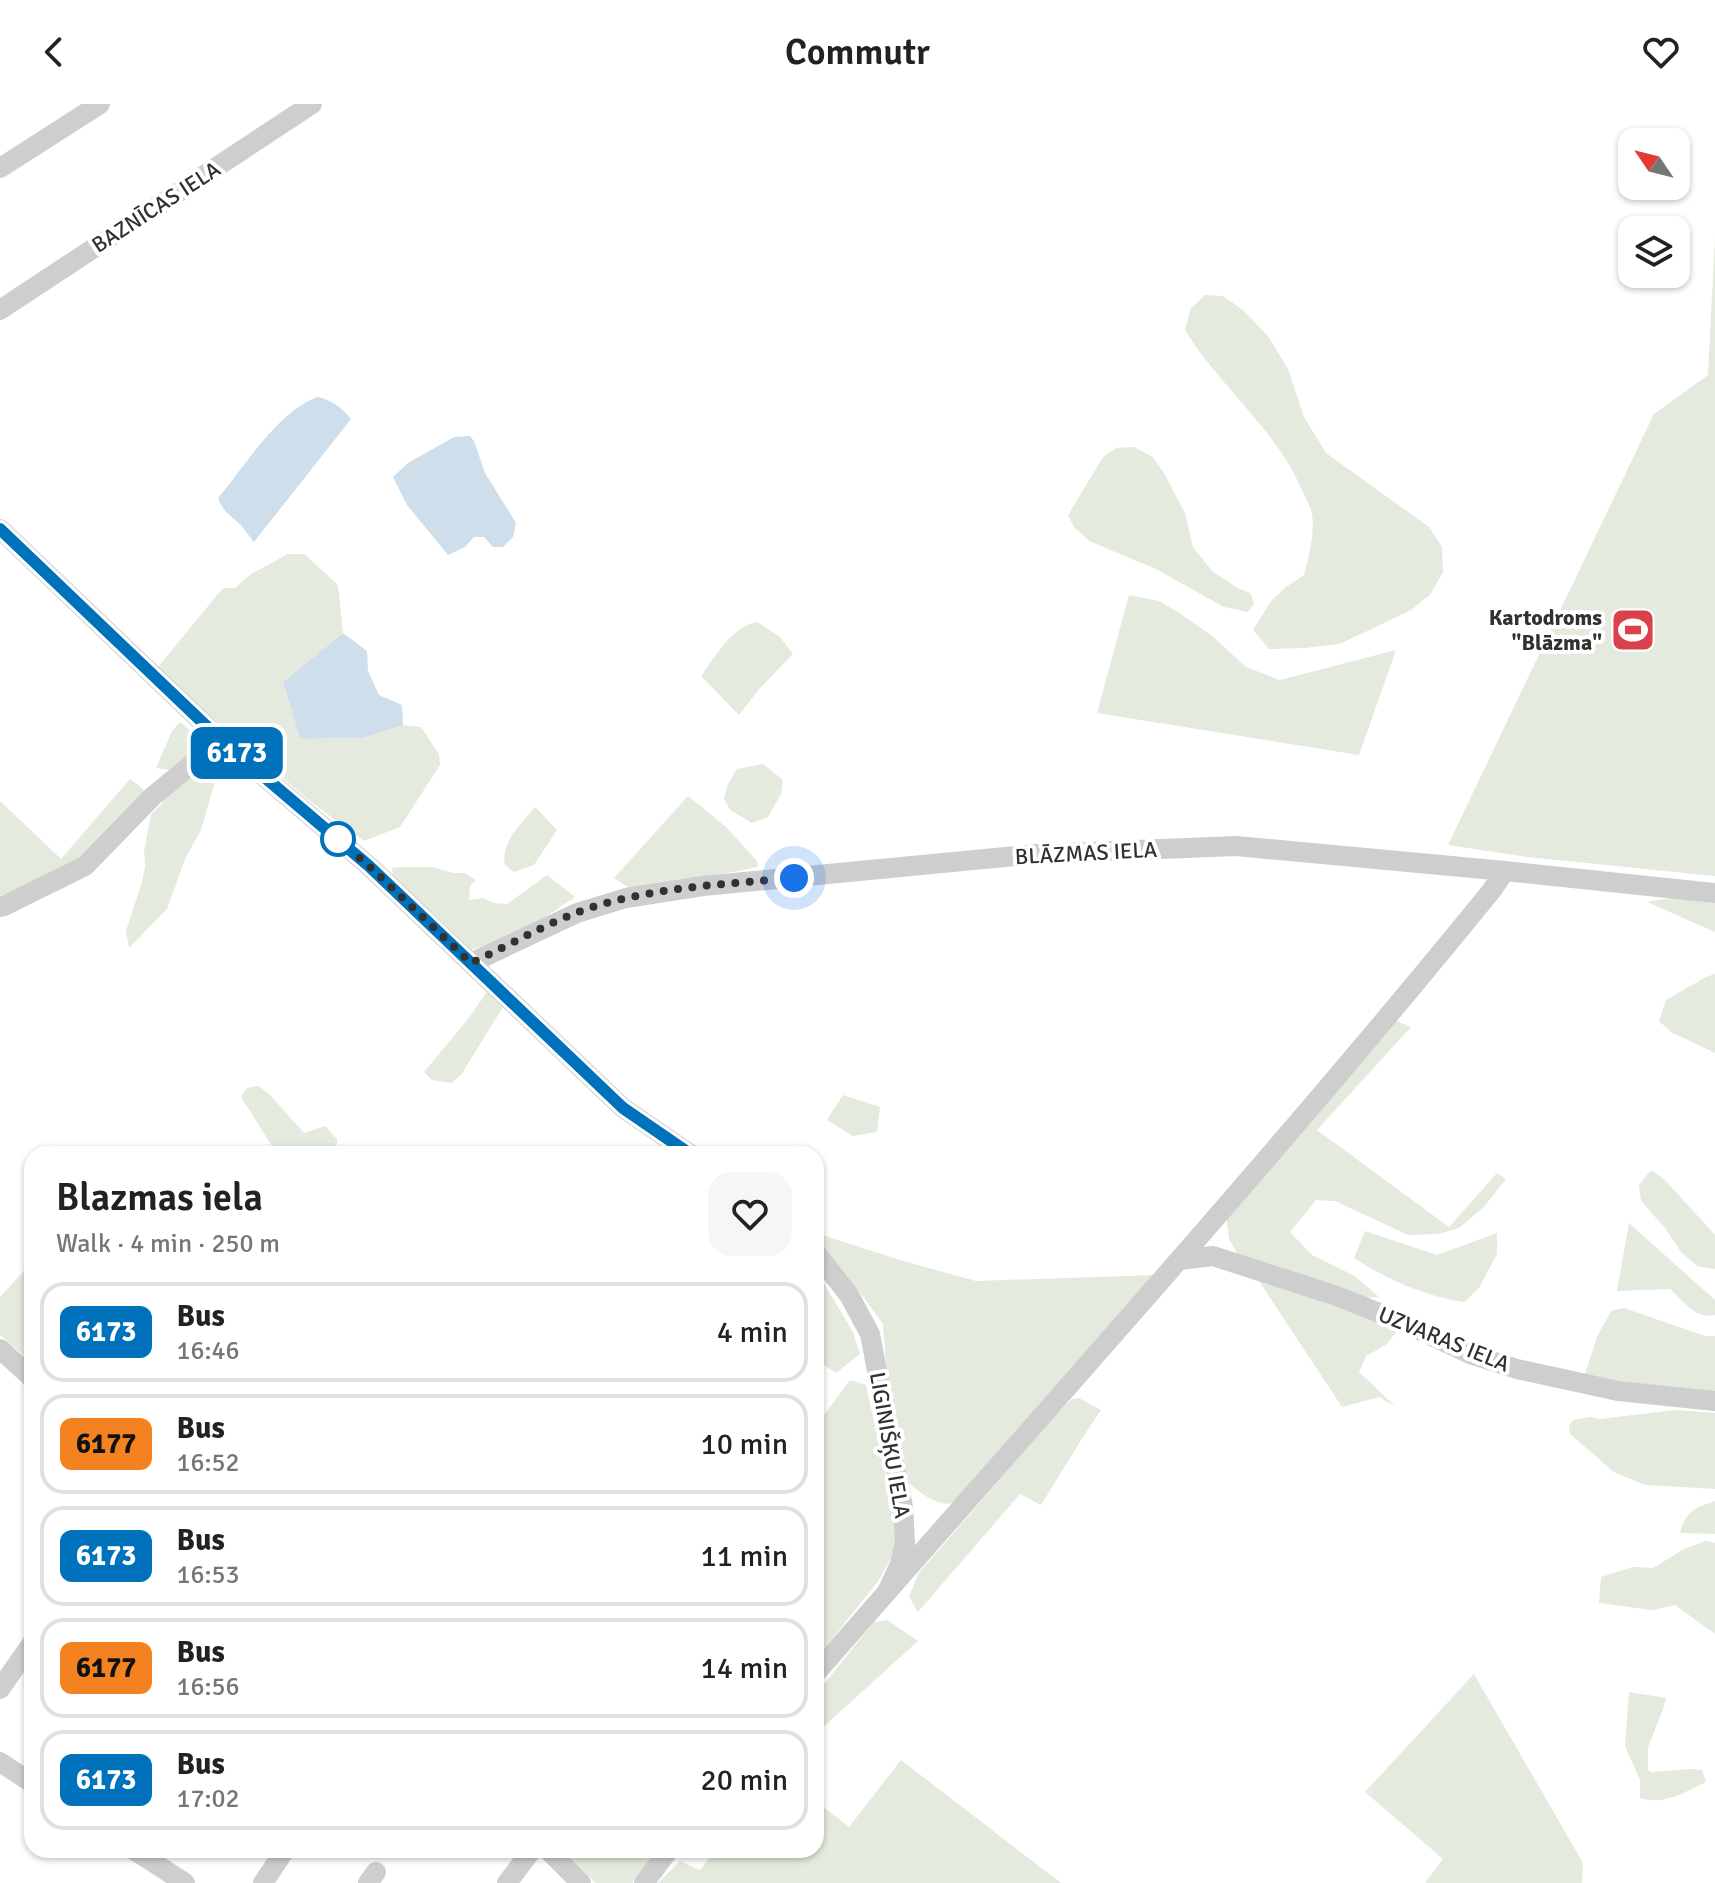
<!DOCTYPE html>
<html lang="en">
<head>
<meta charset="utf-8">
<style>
	:root { --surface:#fff; --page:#f6f6f6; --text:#222; --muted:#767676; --line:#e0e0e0 }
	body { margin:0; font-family:Signika,sans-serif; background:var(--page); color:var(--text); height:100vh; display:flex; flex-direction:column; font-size:30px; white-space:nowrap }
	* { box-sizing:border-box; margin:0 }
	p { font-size:26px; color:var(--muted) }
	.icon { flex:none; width:44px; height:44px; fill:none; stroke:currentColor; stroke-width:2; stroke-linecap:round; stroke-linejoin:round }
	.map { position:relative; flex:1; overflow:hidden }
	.panel { position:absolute; left:24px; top:1042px; width:800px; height:712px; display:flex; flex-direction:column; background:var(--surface); border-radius:24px; box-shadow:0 2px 6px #0004 }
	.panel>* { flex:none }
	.badge { padding:0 16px; border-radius:12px; font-size:28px; line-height:52px }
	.needle { width:52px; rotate:305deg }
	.buttons { position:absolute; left:1618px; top:24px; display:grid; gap:16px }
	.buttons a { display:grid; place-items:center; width:72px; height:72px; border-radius:16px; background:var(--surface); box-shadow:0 2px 6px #0004; font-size:40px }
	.you { position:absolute; width:40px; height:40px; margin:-20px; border:6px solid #fff; border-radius:50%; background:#1a73e8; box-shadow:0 0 0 12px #1a73e833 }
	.map>.badge { position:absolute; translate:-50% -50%; box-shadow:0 0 0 4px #fff }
	.round { display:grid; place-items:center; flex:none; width:84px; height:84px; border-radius:24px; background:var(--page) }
	.headline { display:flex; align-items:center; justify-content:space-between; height:136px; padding:0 32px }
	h1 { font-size:38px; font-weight:600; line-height:60px }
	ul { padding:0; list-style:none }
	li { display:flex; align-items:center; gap:24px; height:100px; margin:0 16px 12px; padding:0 16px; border:4px solid var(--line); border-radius:24px }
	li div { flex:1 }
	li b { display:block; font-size:30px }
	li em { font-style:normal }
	li .badge { min-width:88px; font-weight:700; text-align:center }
	header { display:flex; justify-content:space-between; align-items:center; height:104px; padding:0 32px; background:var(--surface); font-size:36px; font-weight:600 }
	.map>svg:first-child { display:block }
</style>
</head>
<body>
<header><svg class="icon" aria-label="back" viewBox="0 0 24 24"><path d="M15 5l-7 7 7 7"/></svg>Commutr<svg class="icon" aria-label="heart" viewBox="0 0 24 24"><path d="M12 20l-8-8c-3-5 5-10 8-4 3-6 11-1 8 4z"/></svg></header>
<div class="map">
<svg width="1715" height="1779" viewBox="0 0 1715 1779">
	<rect width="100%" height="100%" fill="#fff"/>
	<path fill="#e4eadd" d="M1715,133V772L1527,753L1448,741L1654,310L1708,271Z
		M1205,191L1223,192L1243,206L1268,232L1288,265L1304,313L1326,349L1429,423L1442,443L1443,468L1430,491L1411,506L1340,540L1305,544L1269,545L1253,526L1271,497L1286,483L1304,471C1309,451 1315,430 1312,409C1310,402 1305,393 1302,386C1276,325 1219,282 1185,226L1191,204Z
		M1134,343L1153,353L1165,371L1185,409L1193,443L1212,467L1236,483L1250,489L1254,499L1248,508L1224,503L1156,465L1089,437L1074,423L1068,411L1103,353L1116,344Z
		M288,450H304L338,481L343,529L283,578L300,635L363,634L403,621L421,623L439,650L440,661L400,723L364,737L311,698L210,612L157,564L223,484H235L251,470Z
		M1129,491L1159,497L1178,508L1212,532L1246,563L1280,576L1396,546L1359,651L1097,609Z
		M757,518L780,533L793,550L760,584L739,611L701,572C716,552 731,523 757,518Z
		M180,618L194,629L201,643L196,647L218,667L201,726L185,755L167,805L129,844L126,827L142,778L145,762L144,748L151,710L162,700L178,667L156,664L172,627Z
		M763,660L783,676L781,690L768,713L752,719L730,706L724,695L728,680L737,665Z
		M130,675L142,684L147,691L89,751L39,780L0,792V697L61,755Z
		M688,692L726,723L757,757L758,763L634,787L614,774Z
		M535,703L557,726L534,761L514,768L505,761C500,738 522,719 535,703Z
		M400,763H432L453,769H465L476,776L470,782L469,796L483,794L493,799L507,800L547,771L575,793L514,834L471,846L440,815L394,776L392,764Z
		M1671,794L1715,799V828L1647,798Z
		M1715,870V949L1671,928L1659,917L1666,896L1706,873Z
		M487,888L503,903L461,971L451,979L432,976L424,968L468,915Z
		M1394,916L1411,923L1317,1026L1449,1123L1497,1069L1506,1075L1483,1104L1459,1124L1438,1130L1408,1131L1335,1097L1316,1096L1290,1128L1312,1151L1355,1172L1379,1193L1364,1194L1240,1154L1229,1135L1226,1111Z
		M258,982L269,990L304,1029L325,1022L337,1035L336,1050H277L241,993L247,984Z
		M843,991L880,1003L877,1028L853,1032L827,1016Z
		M1651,1066L1664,1075L1715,1131V1165L1697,1162L1681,1148L1665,1124L1641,1097L1639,1081Z
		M1629,1119L1715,1196V1211C1696,1216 1683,1197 1670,1185L1617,1187Z
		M1365,1127L1437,1151L1497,1129V1150L1479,1184L1464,1198C1427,1193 1386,1175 1354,1154Z
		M816,1129L903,1157L976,1177L1154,1171L957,1399C937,1403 923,1391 909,1379L886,1261L883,1220L864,1194L816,1139Z
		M32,1158V1255L30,1257L0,1231V1193Z
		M816,1166L853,1228L860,1250L836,1269L816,1256Z
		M1255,1171L1366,1209L1398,1226L1386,1241L1366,1252L1359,1268L1396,1303L1379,1293L1342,1303Z
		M1624,1204L1705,1232H1715V1288L1584,1273L1597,1233L1611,1207Z
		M850,1276L866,1281L898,1427L895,1446L879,1476L816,1555V1322Z
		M1079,1294L1101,1306L1083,1333L1041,1401L1020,1390L918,1508L909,1493L918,1470L1054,1313L1072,1295Z
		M1675,1306L1715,1309V1385L1645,1381L1614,1368L1570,1330L1569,1322L1573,1316L1590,1313L1600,1315Z
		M1715,1397V1430L1680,1429C1687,1406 1693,1405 1715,1397Z
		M1706,1437L1715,1439V1530L1675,1501L1652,1506L1599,1499L1601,1473L1633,1463L1653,1464L1684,1445Z
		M887,1516L918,1537L819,1627L816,1625V1590L874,1518Z
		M1474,1570L1583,1759L1582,1779H1425L1443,1755L1365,1688Z
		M1629,1588L1666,1594L1664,1603L1648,1643V1666L1651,1668L1692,1665L1702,1666L1706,1678C1685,1688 1663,1702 1640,1694V1676L1625,1642Z
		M901,1656L1061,1779H658L680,1757L700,1766L716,1746H816V1697L849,1723Z
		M561,1746H656L632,1779H596Z"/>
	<path fill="#cedfeb" d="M318,293C333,297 341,303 351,315L254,438C248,431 242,421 235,416C227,409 222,405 218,394C244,363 280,305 318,293Z
		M470,332L474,337L485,369L516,419L513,433L503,443H493L484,433H474L465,443L448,451L407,401L393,373L408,359L454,333Z
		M343,529L367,547L368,567L379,591L402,601L403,621L363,634L300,635L283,578Z"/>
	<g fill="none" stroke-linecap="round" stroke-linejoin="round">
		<path stroke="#cecece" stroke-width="20" d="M0,64L100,0
			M0,206L312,0
			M0,425L221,636L369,762L623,1004L690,1050
			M0,803L4,802L85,762L152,693L221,636
			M471,859L577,809L626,794L703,782L1036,750L1236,742L1505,767L1715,789
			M816,1149L849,1191L870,1230L903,1403L905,1438L900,1460L887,1488L816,1569
			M1179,1156L1213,1152L1337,1192L1404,1219L1470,1250L1517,1265L1618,1287L1715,1297
			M0,1245L32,1274
			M887,1488C1091,1256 1298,1025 1492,786L1505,767
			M0,1585L32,1539
			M0,1658L32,1679
			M134,1746L185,1779
			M548,1746L581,1779
			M263,1779L285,1746
			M368,1779L376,1768
			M507,1779L532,1746
			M644,1779L669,1746"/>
	</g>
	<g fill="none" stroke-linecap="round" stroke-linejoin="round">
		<g stroke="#fff" stroke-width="18">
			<path id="line" d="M0,425L221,636L369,762L623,1004L690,1050"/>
		</g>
		<use href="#line" stroke="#0072bc" stroke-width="12"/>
		<path stroke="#313131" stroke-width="8" stroke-dasharray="0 14.4" d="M338,735L369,762L471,859C506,843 540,823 576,809C640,784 725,780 794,774"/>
	</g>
	<defs>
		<g id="stadium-square" transform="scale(2.3)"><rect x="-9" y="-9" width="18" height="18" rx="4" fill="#da414a" stroke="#fff"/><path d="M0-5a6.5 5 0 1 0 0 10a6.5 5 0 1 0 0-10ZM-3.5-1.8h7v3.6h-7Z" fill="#fff"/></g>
	</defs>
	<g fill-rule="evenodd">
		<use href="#stadium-square" x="1633" y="526"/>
	</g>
	<circle fill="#fff" stroke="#0072bc" stroke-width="4" cx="338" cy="735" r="16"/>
	<g text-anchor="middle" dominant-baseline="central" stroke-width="8" stroke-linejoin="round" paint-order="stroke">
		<g font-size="22" fill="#313131" stroke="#fff">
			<text transform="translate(156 103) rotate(-33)">BAZNĪCAS IELA</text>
			<text transform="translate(1086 749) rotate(-3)">BLĀZMAS IELA</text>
			<text transform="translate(1444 1235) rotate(22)">UZVARAS IELA</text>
			<text transform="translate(890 1341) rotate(80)">LIGINIŠĶU IELA</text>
		</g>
		<g font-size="22" font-weight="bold" fill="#313131" stroke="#fff" text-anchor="end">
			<text x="1602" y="513">Kartodroms<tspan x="1602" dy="25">"Blāzma"</tspan></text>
		</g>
	</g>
</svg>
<div class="buttons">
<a><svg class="needle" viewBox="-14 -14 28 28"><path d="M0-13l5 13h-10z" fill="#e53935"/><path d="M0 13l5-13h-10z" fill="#767676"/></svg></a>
<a><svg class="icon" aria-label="layers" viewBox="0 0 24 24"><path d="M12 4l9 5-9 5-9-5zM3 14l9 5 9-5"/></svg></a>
</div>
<div class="you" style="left:794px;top:774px"></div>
<b class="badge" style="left:237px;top:649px;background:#0072bc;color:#fff">6173</b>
<section class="panel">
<div class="headline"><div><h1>Blazmas iela</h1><p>Walk · 4 min · 250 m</p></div><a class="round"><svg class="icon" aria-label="heart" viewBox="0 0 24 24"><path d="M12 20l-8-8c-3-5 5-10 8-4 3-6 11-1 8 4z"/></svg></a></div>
<ul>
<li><span class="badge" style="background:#0072bc;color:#fff">6173</span><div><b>Bus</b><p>16:46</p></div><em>4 min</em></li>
<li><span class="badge" style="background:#f58220;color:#111">6177</span><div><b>Bus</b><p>16:52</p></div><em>10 min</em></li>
<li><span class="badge" style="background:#0072bc;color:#fff">6173</span><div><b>Bus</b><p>16:53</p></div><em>11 min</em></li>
<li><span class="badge" style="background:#f58220;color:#111">6177</span><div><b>Bus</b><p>16:56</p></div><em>14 min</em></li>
<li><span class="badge" style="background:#0072bc;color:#fff">6173</span><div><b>Bus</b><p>17:02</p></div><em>20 min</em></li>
</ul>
</section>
</div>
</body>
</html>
